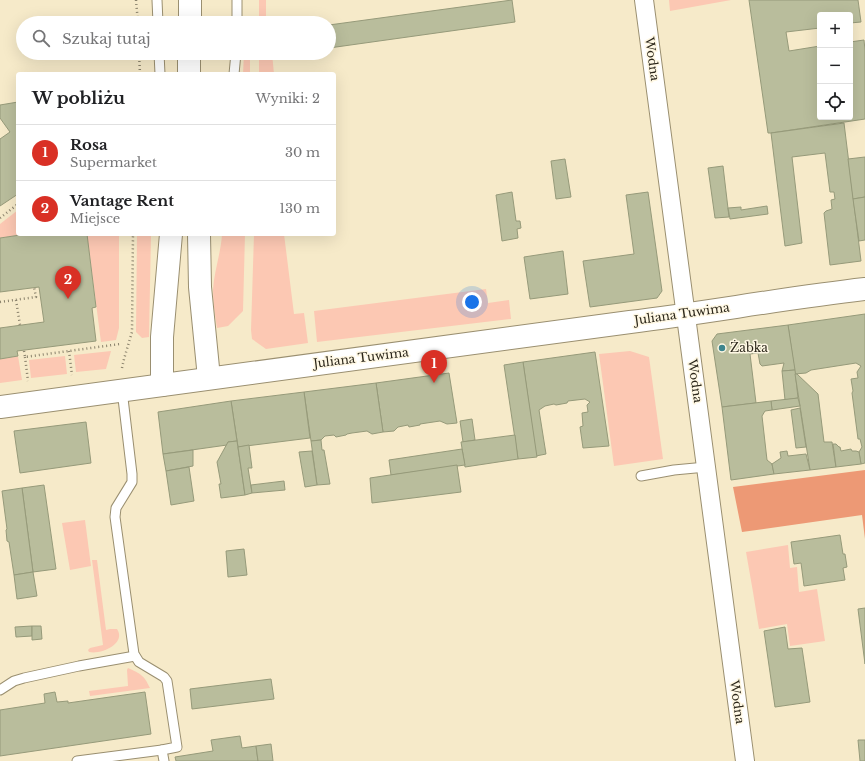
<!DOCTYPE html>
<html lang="pl">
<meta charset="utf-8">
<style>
:root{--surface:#fff;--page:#f2f2f2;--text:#202124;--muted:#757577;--line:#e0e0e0;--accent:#d93025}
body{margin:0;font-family:"Libre Baskerville",serif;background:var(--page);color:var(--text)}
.controls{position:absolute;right:12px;top:12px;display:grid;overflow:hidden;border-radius:4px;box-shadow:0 4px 16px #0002}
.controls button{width:36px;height:36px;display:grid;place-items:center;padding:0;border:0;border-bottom:1px solid var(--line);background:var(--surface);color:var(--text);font:20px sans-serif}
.you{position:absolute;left:472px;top:302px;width:14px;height:14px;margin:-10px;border:3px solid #fff;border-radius:50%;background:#1a73e8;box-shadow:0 0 0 6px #1a73e833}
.badge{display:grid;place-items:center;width:26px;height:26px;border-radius:50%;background:var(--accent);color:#fff;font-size:13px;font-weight:700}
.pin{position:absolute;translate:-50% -33px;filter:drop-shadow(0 1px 2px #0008)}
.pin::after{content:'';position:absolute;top:21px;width:14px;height:12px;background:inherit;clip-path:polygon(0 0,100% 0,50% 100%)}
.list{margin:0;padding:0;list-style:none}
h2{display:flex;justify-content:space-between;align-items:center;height:52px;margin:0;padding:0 16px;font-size:17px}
h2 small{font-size:13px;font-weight:400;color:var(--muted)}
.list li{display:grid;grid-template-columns:26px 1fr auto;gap:12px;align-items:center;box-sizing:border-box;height:56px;padding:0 16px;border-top:1px solid var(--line)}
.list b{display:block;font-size:15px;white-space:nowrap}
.list p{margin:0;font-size:13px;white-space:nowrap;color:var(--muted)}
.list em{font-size:13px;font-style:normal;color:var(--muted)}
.icon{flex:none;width:22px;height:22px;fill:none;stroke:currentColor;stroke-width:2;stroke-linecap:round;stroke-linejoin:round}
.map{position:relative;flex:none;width:865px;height:761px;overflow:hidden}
.search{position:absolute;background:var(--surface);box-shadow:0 4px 16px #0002;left:16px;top:16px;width:320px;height:44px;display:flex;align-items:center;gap:10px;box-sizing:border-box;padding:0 14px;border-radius:22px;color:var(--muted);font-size:15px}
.panel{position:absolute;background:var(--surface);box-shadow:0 4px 16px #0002;left:16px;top:72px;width:320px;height:164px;border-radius:4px}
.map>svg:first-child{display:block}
.green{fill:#fcc8b3}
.forest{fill:#ed9975}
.building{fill:#b9bd9c;stroke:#969a7a}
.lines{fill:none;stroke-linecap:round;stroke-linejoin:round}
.service-casing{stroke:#9a8f70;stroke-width:11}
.minor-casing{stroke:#9a8f70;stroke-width:20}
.tertiary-casing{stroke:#9a8f70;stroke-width:24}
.path{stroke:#8a826c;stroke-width:2.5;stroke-dasharray:1 3;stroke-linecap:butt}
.service{stroke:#fff;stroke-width:9}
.minor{stroke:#fff;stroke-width:18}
.tertiary{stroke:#fff;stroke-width:22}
.poi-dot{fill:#3e858d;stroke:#fff8e4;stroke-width:1.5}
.labels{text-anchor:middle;stroke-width:3;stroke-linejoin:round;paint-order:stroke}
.street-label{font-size:12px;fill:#2b261a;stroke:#fff8e4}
.poi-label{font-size:12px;fill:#2b261a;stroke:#fff8e4;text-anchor:start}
</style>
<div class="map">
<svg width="865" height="761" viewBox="0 0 865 761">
<rect width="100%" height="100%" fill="#f6eac9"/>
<g class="green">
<rect x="259" y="0" width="7" height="23"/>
<path d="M669,0H731L670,11Z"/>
<path d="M244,53H250V74H243Z"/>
<path d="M259,53H272L274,74H259Z"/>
<path d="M18,210V234H27L0,238V224Z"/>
<path d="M87,234H119V328L116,340L101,342Z"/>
<path d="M137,234H151L149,337L142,338L136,332Z"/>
<path d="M222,234H245L243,311L228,326L217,328C215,316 213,303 213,290C214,271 221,253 222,234Z"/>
<path d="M254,234H284L294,314L304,313L308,343L266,349L252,339L251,330Z"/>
<path d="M486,289L488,303L509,300L511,319L317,342L314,311Z"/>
<path d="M111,351L106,369L76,372L74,355Z"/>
<path d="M630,351L649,357L663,459L614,466L599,354Z"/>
<path d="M18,356L22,380L0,383V359Z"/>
<path d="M65,356L67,374L31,378L29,360Z"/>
<path d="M85,520L91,566L70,570L62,523Z"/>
<path d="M788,545L790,568L797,567L799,592L817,589L825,641L790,646L787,624L759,629L753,592L746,552Z"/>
<path d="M92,560H97L106,630L110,629H117C127,644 100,655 89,652L88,650L90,648L103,645Z"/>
<path d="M128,668C141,674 144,675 150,688L90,696L89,691L128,686L127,670Z"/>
</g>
<path class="forest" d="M865,470V539L862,515L742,532L733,487Z"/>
<g class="building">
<path d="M512,0L515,22L329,48V25Z"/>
<path d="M749,0H858L861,22L850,23V15H820V28L786,32L789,51L820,46V117H850V42L864,40L865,50V119L771,133H768Z"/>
<path d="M272,53H294L272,56Z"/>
<path d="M18,102V194L0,206V139L10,132L0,118V105Z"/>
<path d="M844,123L861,261L830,265L824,213L826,211L832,209L831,200L835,199L834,192H830L825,153L792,157L802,243L785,246L771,133Z"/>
<path d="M865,157V197L853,199L848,159Z"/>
<path d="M565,159L571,197L556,199L551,161Z"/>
<path d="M723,166L729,217L715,218L708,168Z"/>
<path d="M512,192L516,221H520L521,228L517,229L518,238L502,241L496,195Z"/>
<path d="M648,192L662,291L657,298L590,307L583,261L634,254L626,195Z"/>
<path d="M865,197V240L859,241L853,199Z"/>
<path d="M767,206L768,214L730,219L728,208L741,207V210Z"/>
<path d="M27,234H87L96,307L92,308L96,341L17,351L18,356L0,359V328L44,322L39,287L0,292V238Z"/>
<path d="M563,251L568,294L530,299L524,257Z"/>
<path d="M865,314V463L861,464L859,452L862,447L860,439H858L852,393L853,391L851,379L858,378L857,372L861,366L856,363L811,370L806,373L795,374L788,325Z"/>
<path d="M788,325L795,370L782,371L784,363L762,366L760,364L758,353L750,354L756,403L722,407L712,341L717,334Z"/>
<path d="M595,352L609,446L583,448L580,427L583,426L582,413L588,412L587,405L590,402L585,399L568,401L567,403L556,405L554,404L545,406L539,410L546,454L536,456L523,362Z"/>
<path d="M523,362L537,457L518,459L504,365Z"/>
<path d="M795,370L798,398L785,400L782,371Z"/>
<path d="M449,373L457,423L447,424L440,421L420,424V425L409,427L408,425L398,427L394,431L383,432L376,383Z"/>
<path d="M795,374H797L818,394L824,442H832L836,467L810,470Z"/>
<path d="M376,383L383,432L372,434L367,431L352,433L347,434L346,435L336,437L334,435L325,436L321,440L311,441L304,392Z"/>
<path d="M304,392L310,438L238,447L231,401Z"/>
<path d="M798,398L800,406L772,410L771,401Z"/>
<path d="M231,401L237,441L228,442L227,445L163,454L158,412Z"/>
<path d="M771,401L772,410L765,411L762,416L767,460L772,464L774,474L731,480L722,407Z"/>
<path d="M800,408L806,447L796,448L791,410Z"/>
<path d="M472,419L475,440L463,442L460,421Z"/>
<path d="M86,422L91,463L20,473L14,431Z"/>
<path d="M515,435L518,459L465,467L461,442Z"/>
<path d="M321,440L322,450H324L330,484L317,485L311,441Z"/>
<path d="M237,441L245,495L221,498L219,484H221L217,462L228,442Z"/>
<path d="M833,444H836L839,447H840L841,451L851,449L852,451H856L859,452L861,464L836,467Z"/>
<path d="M249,445L252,468H248L252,493L245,495L238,447Z"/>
<path d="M462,449L465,465L391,475L389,460Z"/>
<path d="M193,450V466L166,471L163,454Z"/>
<path d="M312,451L317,485L305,487L299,452Z"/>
<path d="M787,451L788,456L806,454L810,470L774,474L772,464L781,458L780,452Z"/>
<path d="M457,465L461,492L372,503L370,478Z"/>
<path d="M189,467L194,501L171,505L166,471Z"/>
<path d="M284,481L285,490L252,493L251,485Z"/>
<path d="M44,485L56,569L33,572L22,488Z"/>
<path d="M22,488L33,572L14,575L9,542L7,541L6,530L7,529L2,491Z"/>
<path d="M840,535L843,554H845L847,567L843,568L845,580L804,586L801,563L794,564L791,542Z"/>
<path d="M244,549L247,575L228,577L226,551Z"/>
<path d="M33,572L37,596L17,599L14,575Z"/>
<path d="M865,608V664L858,609Z"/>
<path d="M32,626V636L16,637L15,627Z"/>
<path d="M32,626H41L42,639L32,640Z"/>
<path d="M785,627L788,649L802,648L810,702L775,707L764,631Z"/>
<path d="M271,679L274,699L192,709L190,689Z"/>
<path d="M55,692L57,702L68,701V703L145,692L151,734L0,756V710L45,703L44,694Z"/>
<path d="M240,736L242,748L256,746L258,761H176L175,757L213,751L211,740Z"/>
<path d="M858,740H865V761H860Z"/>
<path d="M271,744L273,761H258L256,746Z"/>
</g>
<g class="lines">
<g class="service-casing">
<g id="service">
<path d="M157,0L158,23"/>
<path d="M237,23V0"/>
<path d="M159,53L160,74"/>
<path d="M234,74L236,53"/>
<path d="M122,390L132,474V482L116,508L115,517L134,654L139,662L164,677L167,681L177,747L162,750L164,761"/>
<path d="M641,476L674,470L706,467"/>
<path d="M0,690L14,681L24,678L79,666L135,656"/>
<path d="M77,761L162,750"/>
</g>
</g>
<g class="minor-casing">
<path id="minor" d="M644,0L745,761"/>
</g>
<g class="tertiary-casing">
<g id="tertiary">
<path d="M190,23V0"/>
<path d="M189,74V53"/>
<path d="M199,234L200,287L209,378"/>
<path d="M162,385V337L171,234"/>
<path d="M0,407C210,378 420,350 630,322C709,312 787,298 865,289"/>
</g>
</g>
<g class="path">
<path d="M136,0L138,23"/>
<path d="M139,53L140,74"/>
<path d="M0,218L18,204"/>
<path d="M16,300L20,325"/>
<path d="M0,302L36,297L34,287"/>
<path d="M24,351L25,357L120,344"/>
<path d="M69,351L72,375"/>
<path d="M25,357L28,381"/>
<path d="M122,368L124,359L132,332L133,234"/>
</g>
<use href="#service" class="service"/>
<use href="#minor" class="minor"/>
<use href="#tertiary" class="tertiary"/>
</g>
<circle class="poi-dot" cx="722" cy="348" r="4"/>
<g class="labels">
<g class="street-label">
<text transform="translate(652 59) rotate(82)" y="4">Wodna</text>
<text transform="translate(682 314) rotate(-8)" y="4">Juliana Tuwima</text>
<text transform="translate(361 358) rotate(-7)" y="4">Juliana Tuwima</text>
<text transform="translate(695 381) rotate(82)" y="4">Wodna</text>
<text transform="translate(737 702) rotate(82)" y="4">Wodna</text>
</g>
<g class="poi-label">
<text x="730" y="352">Żabka</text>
</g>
</g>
</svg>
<div class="controls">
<button>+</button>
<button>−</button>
<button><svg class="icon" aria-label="locate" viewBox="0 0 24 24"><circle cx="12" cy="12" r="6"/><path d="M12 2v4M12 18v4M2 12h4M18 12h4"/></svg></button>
</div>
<div class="you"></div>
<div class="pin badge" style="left:434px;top:383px">1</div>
<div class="pin badge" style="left:68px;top:299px">2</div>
<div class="search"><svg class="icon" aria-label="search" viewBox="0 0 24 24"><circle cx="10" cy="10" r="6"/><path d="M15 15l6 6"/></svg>Szukaj tutaj</div>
<section class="panel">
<h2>W pobliżu<small>Wyniki: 2</small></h2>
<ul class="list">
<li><span class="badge">1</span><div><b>Rosa</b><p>Supermarket</p></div><em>30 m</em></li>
<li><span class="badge">2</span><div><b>Vantage Rent</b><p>Miejsce</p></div><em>130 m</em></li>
</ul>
</section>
</div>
